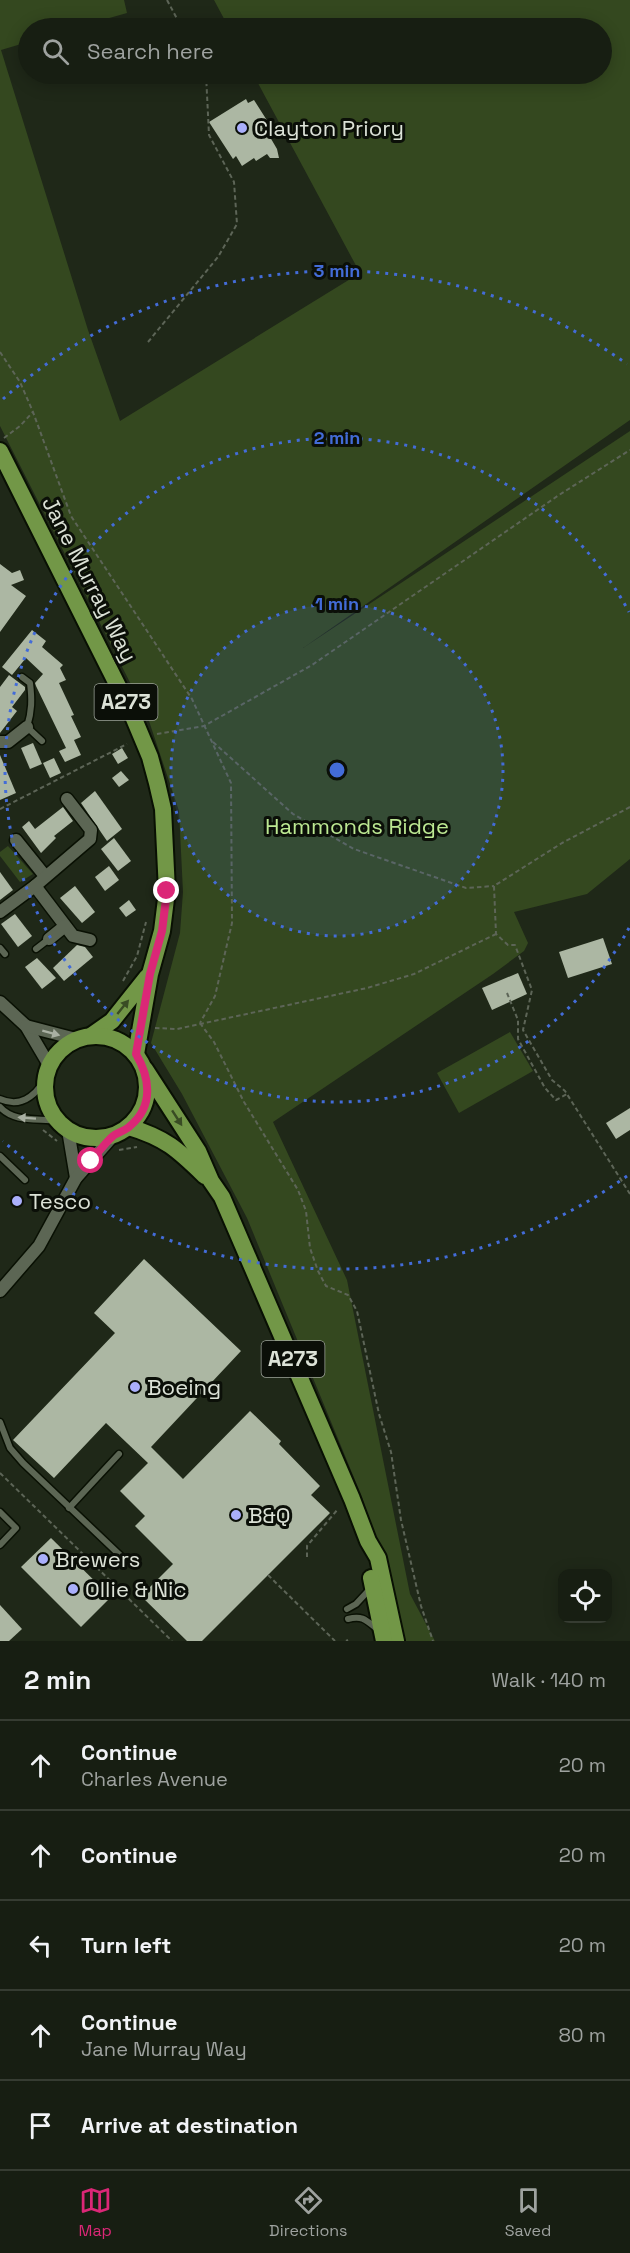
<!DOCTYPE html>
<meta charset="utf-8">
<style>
:root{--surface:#171e12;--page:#242b20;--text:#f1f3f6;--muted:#9ea29f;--line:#363c32;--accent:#db2777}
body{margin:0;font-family:"Space Grotesk",sans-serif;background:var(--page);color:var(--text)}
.controls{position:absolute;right:18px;bottom:18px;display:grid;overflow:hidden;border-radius:12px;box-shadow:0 3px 15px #0003}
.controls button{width:54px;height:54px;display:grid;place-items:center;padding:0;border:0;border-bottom:2px solid var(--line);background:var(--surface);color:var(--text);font:30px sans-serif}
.stop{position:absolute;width:18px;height:18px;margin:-14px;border:4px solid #db2777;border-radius:50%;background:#fff}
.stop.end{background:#db2777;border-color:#fff;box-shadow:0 2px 6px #0008}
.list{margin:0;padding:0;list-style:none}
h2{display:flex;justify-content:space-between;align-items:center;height:78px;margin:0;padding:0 24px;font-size:26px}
h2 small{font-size:20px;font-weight:400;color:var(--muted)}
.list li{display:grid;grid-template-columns:39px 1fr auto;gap:18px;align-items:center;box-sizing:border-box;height:90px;padding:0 24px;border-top:2px solid var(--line)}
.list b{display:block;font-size:22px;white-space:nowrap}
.list p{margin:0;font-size:20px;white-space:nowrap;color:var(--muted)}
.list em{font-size:20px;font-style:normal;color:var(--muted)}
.icon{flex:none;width:33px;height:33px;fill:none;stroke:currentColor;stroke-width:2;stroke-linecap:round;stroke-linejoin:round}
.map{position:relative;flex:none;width:630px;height:1641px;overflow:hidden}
.search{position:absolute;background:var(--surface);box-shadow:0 3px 15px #0003;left:18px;right:18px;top:18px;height:66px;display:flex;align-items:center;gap:15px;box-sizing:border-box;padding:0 21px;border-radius:33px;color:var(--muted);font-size:22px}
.sheet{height:528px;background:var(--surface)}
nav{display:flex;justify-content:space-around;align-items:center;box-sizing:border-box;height:84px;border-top:2px solid var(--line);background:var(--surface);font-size:16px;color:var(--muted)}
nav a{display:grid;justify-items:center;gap:3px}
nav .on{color:var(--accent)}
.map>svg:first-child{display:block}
.green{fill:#34481f}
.building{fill:#acb7a3}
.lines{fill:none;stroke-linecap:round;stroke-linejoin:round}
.service-casing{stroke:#091003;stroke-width:9}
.minor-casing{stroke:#091003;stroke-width:15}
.primary-casing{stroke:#091003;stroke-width:20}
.path{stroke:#5d6557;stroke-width:2;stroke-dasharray:4.5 3;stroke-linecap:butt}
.service{stroke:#5c6654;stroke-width:6}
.minor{stroke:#5c6654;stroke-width:12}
.primary{stroke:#729747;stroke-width:16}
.oneway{fill:#394c24}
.oneway2{fill:#a9b0a3}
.route{stroke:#db2777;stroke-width:8}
.ring{fill:none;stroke:#436cd8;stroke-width:3;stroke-dasharray:3 6}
.poi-dot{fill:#aaaffb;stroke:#0b0f08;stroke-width:2}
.labels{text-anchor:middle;stroke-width:6;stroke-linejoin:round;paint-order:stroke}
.shield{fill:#0b0f08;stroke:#9da399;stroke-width:1.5}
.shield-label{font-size:21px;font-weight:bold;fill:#dce2d7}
.poi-label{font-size:22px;fill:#dce2d7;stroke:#0b0f08;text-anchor:start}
.street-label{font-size:22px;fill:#dce2d7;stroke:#0b0f08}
.park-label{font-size:22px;fill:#bce892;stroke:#0b0f08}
.centre{fill:#436cd8;stroke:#0b0f08;stroke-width:3}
.ring-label{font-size:18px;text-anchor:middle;font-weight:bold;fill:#436cd8;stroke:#0b0f08;stroke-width:6;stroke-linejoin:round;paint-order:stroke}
</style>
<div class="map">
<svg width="630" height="1641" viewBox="0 0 630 1641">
<rect width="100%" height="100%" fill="#1f2818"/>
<g class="green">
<path d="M0,0H124L127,13L74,28H28V42L1,50L88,330L120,421L360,273L253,74H602V28H229L214,0H630V420L303,648L630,431V859L587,894L514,912L528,943L524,951L493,974L273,1122L347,1280L410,1594L435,1641H403L399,1610L362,1497L247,1218L182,1094L151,1043L180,933L183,892L179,811L148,718L0,426Z"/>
<path d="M8,846L33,874L20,882L0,856V852Z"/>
<path d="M510,1032L533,1071L459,1113L437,1073Z"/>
</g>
<g class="building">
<path d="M246,99L248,103L254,100L275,133L270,137L277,149L279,158H270L267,154L256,161L254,158L242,166L236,156L233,159L209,122Z"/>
<path d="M0,564L12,573L20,570L24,580L11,585L26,596L0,632Z"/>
<path d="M32,630L46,641L42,647L63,665L60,668L66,680L59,683L74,715L71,716L81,737L74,740L81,755L65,762L59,751L66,748L36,686L35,683L43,674L26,658L12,675L2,667Z"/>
<path d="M9,675L25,687V690L12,707L17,711L0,733V687Z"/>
<path d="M33,743L42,764L30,769L21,748Z"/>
<path d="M122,748L128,758L118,764L112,754Z"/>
<path d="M0,755L16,793L0,800Z"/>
<path d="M54,758L61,773L50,778L43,763Z"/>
<path d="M121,771L129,780L119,787L112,778Z"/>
<path d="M95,791L122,829L107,841L81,803Z"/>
<path d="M63,807L73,821L54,836L56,838L41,853L22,827L29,821L35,829Z"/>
<path d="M114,838L131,861L118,871L101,849Z"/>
<path d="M109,866L119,880L105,891L95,877Z"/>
<path d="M0,872L13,890L0,900Z"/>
<path d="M75,886L95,912L82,923L60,898Z"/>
<path d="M129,900L136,910L126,917L119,908Z"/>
<path d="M15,914L32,936L18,947L1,924Z"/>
<path d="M603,938L612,964L568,978L559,952Z"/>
<path d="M77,945L85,947L93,957L64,981L53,968Z"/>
<path d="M37,958L56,978L42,989L25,967Z"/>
<path d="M518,973L527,994L492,1010L482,988Z"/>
<path d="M630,1108V1130L616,1139L606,1123Z"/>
<path d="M144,1259L241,1351L151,1447L183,1479L250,1411L281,1441L279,1444L320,1486L311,1495L330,1513L202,1641H187L141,1596L173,1564L135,1526L145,1516L120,1491L148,1463L106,1423L54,1478L13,1440L115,1333L94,1313Z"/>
<path d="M51,1538L111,1597L81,1627L21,1567Z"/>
<path d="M0,1605L22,1629L9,1641H0Z"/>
</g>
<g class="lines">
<g class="service-casing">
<g id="service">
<path d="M22,677L30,683C32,699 32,711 27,727L42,741"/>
<path d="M0,948L5,954"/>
<path d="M36,949L49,939"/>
<path d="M0,1099C20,1108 34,1097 45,1080"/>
<path d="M0,1107C14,1123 38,1118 58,1121"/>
<path d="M0,1156L25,1180"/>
<path d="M0,1422L10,1448L23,1463L124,1559"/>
<path d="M69,1508L119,1454"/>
<path d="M0,1512L16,1528L0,1545"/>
<path d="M347,1609L356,1604L369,1590"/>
<path d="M348,1619C362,1615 366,1620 377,1629"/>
</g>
</g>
<g class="minor-casing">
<g id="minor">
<path d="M0,742H8L27,727"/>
<path d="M16,840L45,876"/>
<path d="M35,886L73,936L90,940"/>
<path d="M0,912L35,886L90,839L91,830L67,799"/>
<path d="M49,939L65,926"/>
<path d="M0,1002L26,1026L49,1065"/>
<path d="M26,1026L76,1039"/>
<path d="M68,1130L76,1178"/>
<path d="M0,1291L39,1246L76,1178L113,1136"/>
</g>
</g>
<g class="primary-casing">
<g id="primary">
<path d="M0,451L132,714L150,757L157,783L163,809L167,891L162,931L150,974L136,1054"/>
<path d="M92,1035L112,1021L147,977"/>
<circle cx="96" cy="1087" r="51"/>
<path d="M145,1069L198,1151L211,1181L222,1197L352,1499L368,1541L378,1558L396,1641"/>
<path d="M129,1127C166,1138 178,1150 205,1176"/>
<path d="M371,1578L384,1641"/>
</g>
</g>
<g class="path">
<path d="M167,0L182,28"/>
<path d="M148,342L218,257L237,224L234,182L209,135L206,74"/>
<path d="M0,352L20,382L33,412L71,516L192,699L231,783L232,923L215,996L200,1023"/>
<path d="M4,438L20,426L33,412"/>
<path d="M157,734L204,726L312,665L559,495L630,450"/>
<path d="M213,742L293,814L354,849L466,888L494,886"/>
<path d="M630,807L562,843L494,886L496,934L508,945H515L532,990L523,1030L552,1080L565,1091L630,1194"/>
<path d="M0,809L127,744"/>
<path d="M123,981L137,956L146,922"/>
<path d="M507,993L518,1020V1039L545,1088L556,1100L567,1094"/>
<path d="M200,1023L214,1042L244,1102L298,1190L306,1211L310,1248L318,1271L326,1286L348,1295L357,1311L379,1414L391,1452L401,1520L421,1606L433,1641"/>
<path d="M155,1028L177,1029L367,988L414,974L496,934"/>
<path d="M43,1130L57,1141"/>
<path d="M119,1150L137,1147"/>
<path d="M0,1473L172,1641"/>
<path d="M307,1557V1546L338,1509"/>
<path d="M268,1575L335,1641"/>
<path d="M346,1641L348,1640"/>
</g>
<use href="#service" class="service"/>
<use href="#minor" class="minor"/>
<use href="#primary" class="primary"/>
</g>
<defs><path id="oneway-solid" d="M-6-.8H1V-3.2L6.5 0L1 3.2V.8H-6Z" transform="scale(1.5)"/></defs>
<g class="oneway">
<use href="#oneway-solid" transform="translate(123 1007) rotate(-51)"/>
<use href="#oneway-solid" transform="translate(177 1118) rotate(57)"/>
</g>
<g class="oneway2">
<use href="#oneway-solid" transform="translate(51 1033) rotate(15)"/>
<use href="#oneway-solid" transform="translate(27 1118) rotate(-176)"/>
</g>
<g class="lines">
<path class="route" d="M91,1161C98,1153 105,1143 113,1136C118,1132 125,1131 130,1126C154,1106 150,1078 136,1054L150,974L162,931L167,891"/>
</g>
<circle cx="337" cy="770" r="166" fill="#436cd8" fill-opacity=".12"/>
<g class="ring">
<circle cx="337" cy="770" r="166"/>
<path d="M629 928A332 332 0 1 1 629 612"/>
<path d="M627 1176A499 499 0 0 1 3 1141M3 399A499 499 0 0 1 627 364"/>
</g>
<g class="poi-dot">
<circle cx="242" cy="128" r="6"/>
<circle cx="17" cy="1201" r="6"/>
<circle cx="135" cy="1387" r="6"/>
<circle cx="236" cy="1515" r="6"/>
<circle cx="43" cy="1559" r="6"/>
<circle cx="73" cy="1589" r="6"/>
</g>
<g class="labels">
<g class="shield">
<rect x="94.5" y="684" width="63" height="36" rx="4.5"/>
<rect x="261.5" y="1341" width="63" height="36" rx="4.5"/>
</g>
<g class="shield-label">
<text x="126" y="709">A273</text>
<text x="293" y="1366">A273</text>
</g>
<g class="poi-label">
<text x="254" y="136">Clayton Priory</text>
<text x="29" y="1209">Tesco</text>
<text x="147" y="1395">Boeing</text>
<text x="248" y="1523">B&amp;Q</text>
<text x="55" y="1567">Brewers</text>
<text x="85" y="1597">Ollie &amp; Nic</text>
</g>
<g class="street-label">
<text transform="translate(90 579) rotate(63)" y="8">Jane Murray Way</text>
</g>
<g class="park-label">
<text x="357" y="834">Hammonds Ridge</text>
</g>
</g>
<circle cx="337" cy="770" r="9" class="centre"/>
<g class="ring-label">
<text x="337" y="277">3 min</text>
<text x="337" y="444">2 min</text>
<text x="337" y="610">1 min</text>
</g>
</svg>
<div class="controls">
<button><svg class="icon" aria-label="locate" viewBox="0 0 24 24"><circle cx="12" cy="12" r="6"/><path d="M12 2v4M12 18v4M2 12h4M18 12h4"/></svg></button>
</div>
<div class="stop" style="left:91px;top:1161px"></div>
<div class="stop end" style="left:167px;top:891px"></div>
<div class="search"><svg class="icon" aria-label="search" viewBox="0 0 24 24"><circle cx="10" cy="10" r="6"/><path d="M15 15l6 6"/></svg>Search here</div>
</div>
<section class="sheet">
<h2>2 min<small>Walk · 140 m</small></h2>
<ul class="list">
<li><svg class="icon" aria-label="ahead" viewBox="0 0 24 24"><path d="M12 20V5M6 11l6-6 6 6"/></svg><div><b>Continue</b><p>Charles Avenue</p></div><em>20 m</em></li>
<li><svg class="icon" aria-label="ahead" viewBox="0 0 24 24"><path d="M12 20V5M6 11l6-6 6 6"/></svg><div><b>Continue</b></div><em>20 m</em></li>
<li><svg class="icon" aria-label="left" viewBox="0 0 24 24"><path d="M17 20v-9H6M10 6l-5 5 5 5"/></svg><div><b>Turn left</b></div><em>20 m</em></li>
<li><svg class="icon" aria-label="ahead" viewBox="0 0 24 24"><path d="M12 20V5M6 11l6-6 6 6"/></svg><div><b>Continue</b><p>Jane Murray Way</p></div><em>80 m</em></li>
<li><svg class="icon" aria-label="arrive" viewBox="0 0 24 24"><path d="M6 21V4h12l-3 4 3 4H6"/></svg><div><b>Arrive at destination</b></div></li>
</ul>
</section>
<nav>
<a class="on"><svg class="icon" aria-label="map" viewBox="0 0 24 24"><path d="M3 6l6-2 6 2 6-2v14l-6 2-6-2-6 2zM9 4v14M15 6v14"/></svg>Map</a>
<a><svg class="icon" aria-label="directions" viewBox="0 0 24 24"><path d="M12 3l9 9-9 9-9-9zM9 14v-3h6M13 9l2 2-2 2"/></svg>Directions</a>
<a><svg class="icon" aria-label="saved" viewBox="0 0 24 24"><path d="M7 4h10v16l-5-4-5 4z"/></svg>Saved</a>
</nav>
